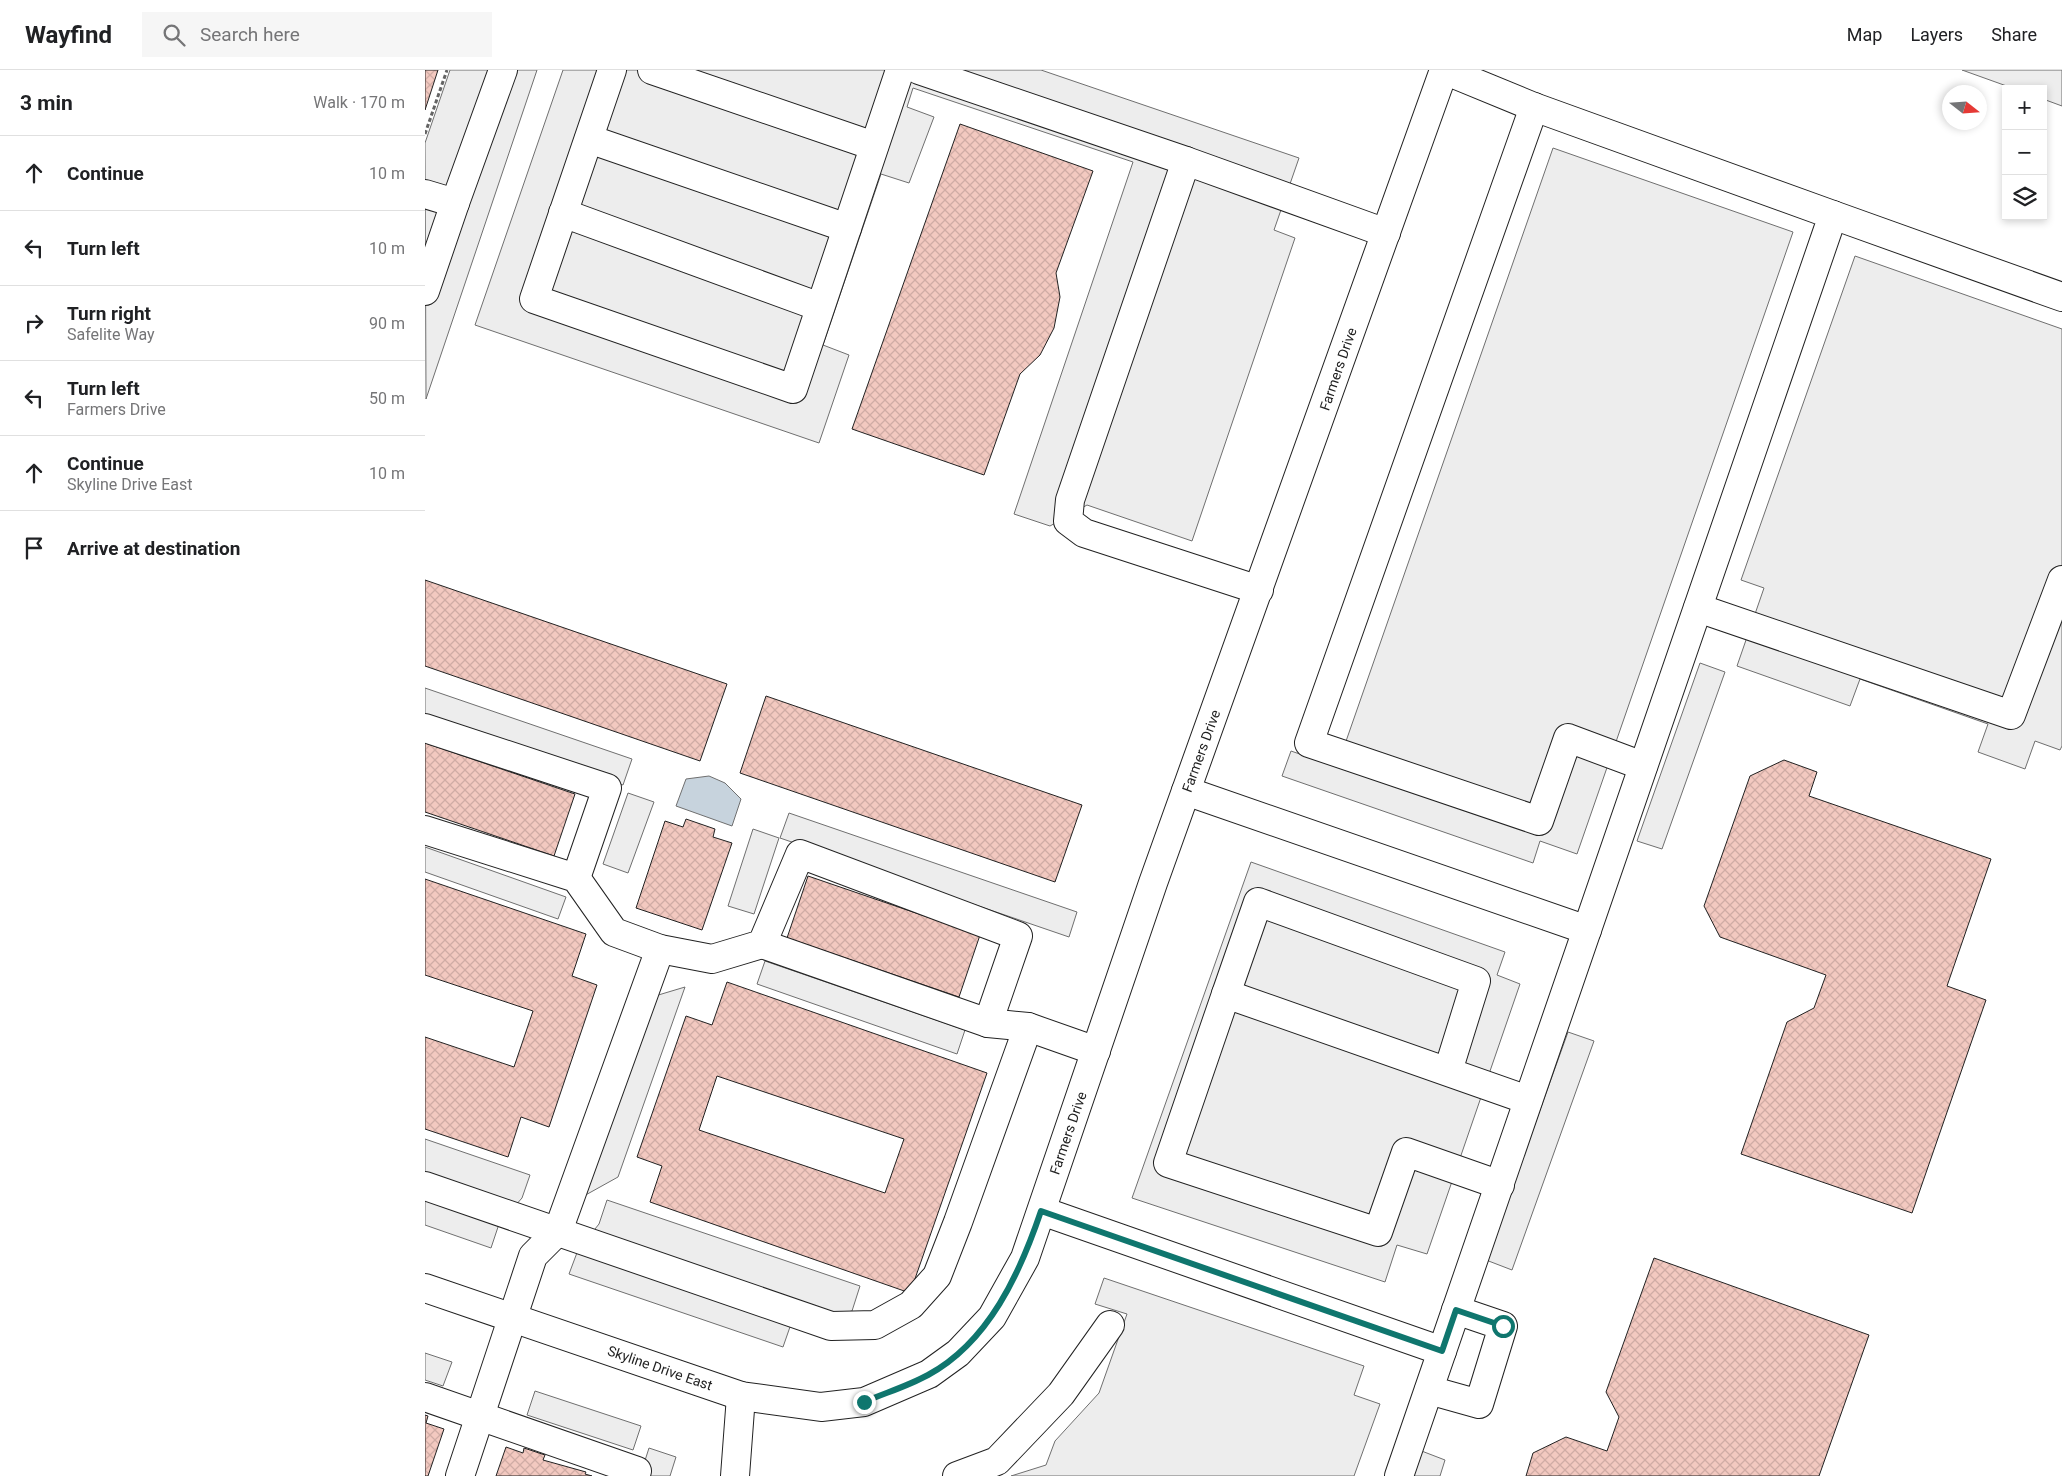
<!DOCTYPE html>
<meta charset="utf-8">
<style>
:root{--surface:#fff;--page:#f6f6f6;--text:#202124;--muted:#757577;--line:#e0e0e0}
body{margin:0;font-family:Roboto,sans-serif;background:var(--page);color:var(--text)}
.controls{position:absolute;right:15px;top:15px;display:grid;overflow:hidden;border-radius:0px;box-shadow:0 2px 8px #0003}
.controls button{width:45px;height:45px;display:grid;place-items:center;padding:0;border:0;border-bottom:1px solid var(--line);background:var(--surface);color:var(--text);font:25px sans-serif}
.compass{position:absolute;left:1517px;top:15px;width:45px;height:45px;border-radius:50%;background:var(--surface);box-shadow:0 2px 8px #0003;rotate:107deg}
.stop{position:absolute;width:15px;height:15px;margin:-11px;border:4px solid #0f766e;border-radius:50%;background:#fff}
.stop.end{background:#0f766e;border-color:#fff;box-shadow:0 1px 5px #0008}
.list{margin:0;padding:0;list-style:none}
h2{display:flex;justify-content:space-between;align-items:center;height:65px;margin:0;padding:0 20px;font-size:21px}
h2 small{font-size:16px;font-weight:400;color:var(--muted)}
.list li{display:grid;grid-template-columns:32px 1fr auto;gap:15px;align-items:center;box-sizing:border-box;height:75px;padding:0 20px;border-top:1px solid var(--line)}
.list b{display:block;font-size:19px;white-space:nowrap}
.list p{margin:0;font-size:16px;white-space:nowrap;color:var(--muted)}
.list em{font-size:16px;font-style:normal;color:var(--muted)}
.icon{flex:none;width:28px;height:28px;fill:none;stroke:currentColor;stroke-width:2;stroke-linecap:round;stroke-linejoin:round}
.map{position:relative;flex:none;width:1637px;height:1406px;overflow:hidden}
header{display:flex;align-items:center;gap:30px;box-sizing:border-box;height:70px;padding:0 25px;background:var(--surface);border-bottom:1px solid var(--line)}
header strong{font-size:24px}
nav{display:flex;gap:28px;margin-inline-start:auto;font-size:18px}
.search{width:350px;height:45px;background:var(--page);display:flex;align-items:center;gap:12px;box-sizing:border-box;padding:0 18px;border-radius:0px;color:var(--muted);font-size:19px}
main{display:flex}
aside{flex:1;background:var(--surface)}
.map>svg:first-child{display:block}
.parking{fill:#ededed;stroke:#6f6f6f}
.water{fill:#c7d3dd;stroke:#6f6f6f}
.building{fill:url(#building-cross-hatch);stroke:#222;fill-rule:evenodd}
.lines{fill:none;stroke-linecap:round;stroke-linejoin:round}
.minor-casing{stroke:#222;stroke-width:30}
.path{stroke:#646464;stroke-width:3;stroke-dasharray:4 2.5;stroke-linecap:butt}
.minor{stroke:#fff;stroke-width:28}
.route{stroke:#0f766e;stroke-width:6}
.labels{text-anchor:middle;stroke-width:4;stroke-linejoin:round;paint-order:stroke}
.street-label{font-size:14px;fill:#222;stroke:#fff}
</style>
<header>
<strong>Wayfind</strong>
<div class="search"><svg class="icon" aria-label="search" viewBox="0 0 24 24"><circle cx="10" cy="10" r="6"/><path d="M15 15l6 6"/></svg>Search here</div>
<nav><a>Map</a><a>Layers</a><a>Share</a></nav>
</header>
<main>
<aside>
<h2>3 min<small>Walk · 170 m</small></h2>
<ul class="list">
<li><svg class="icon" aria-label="ahead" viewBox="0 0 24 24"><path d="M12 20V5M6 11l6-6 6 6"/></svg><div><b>Continue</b></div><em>10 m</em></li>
<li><svg class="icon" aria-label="left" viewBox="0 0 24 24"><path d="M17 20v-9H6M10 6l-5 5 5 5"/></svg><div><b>Turn left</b></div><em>10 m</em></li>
<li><svg class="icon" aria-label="right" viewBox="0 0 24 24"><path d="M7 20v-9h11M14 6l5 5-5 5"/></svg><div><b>Turn right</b><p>Safelite Way</p></div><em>90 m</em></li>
<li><svg class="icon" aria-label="left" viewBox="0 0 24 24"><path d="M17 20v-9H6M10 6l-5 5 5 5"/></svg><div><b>Turn left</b><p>Farmers Drive</p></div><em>50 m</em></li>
<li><svg class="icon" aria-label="ahead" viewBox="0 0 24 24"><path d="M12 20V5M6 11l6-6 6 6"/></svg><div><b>Continue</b><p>Skyline Drive East</p></div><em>10 m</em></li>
<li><svg class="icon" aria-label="arrive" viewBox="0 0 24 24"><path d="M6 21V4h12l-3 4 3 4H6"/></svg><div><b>Arrive at destination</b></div></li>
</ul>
</aside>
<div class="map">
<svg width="1637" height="1406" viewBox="0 0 1637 1406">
<defs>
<pattern id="building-cross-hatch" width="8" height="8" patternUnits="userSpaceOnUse" patternTransform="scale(1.25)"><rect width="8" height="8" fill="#f3c9c0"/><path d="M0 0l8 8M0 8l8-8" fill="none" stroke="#d0aca5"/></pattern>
</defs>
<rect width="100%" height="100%" fill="#fff"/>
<g class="parking">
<path d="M25,0H112L1,329L0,73Z"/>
<path d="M138,0H616L874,88L849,160L870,168L767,471L662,435L625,456L589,444L708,92L488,18L482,37L509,47L484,113L456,104L398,275L424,285L394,373L50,255Z"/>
<path d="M1537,0H1637V36L1618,29V19H1590Z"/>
<path d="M1128,78L1368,162L1152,784L1115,771L1108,793L857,706L866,681L912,697Z"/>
<path d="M1430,186L1637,259V676L1635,680L1610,671L1600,699L1553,682L1563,654L1435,609L1425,636L1312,596L1339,518L1316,510Z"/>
<path d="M1275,593L1300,602L1237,779L1212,771Z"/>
<path d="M0,618L207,689L198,715L0,647Z"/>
<path d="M203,723L229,732L203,803L178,794Z"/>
<path d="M364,743L652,842L644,867L355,768Z"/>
<path d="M328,759L354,768L329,844L303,836Z"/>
<path d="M0,777L141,827L133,849L0,802Z"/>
<path d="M826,792L1080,882L1072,905L1095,914L1002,1184L972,1175L960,1212L707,1128Z"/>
<path d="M340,891L540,960L532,984L332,914Z"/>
<path d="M260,917L193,1107L157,1127L230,926Z"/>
<path d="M1143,962L1169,971L1087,1200L1061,1190Z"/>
<path d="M0,1069L105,1105L97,1128L74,1154L66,1178L0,1155Z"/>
<path d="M182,1130L435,1216L427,1241L366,1254L358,1277L144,1204L153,1180L174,1154Z"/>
<path d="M679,1208L939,1296L929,1325L955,1334L929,1406H586L621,1395L630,1371L674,1323L702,1244L670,1234Z"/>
<path d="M0,1283L27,1292L18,1316L0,1310Z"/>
<path d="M110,1321L216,1356L208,1380L102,1345Z"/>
<path d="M224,1378L251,1387L245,1406H215Z"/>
<path d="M994,1380L1020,1390L1015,1406H985Z"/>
</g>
<path class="water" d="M284,706L300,713L316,729L307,756L251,736L261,709Z"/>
<g class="building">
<path d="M0,0H13L0,40Z"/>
<path d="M535,54L668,101L631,203L635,227L629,258L615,285L595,304L559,405L427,359Z"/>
<path d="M0,510L302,614L275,691L0,596Z"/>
<path d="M341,626L657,735L630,812L315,703Z"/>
<path d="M0,673L150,724L129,786L0,742Z"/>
<path d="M1359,690L1392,702L1384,726L1566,789L1522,916L1561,930L1487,1143L1316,1084L1362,952L1389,938L1401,905L1295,867L1279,836L1325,706Z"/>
<path d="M261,749L290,759L288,767L307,773L277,860L211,838L240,751L258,757Z"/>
<path d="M383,806L555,865L534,927L362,868Z"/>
<path d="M0,809L161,864L147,906L172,915L124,1057L96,1047L83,1087L0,1059V967L89,997L108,941L0,905Z"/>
<path d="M302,912L562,1003L485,1223L225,1132L237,1096L212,1087L261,946L287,955ZM292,1006L479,1069L460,1123L274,1060Z"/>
<path d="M1229,1188L1444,1265L1394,1406H1101L1108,1383L1141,1367L1182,1381L1194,1347L1181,1322Z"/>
<path d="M0,1345L3,1346L1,1353L19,1359L3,1406H0Z"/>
<path d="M81,1377L98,1383L99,1378L120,1385L118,1390L161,1402L160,1404L167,1406H71Z"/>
</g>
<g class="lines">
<g class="minor-casing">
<g id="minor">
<path d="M187,0L109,229L368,319L475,0"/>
<path d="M227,0L449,76"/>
<path d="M494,0L761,91"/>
<path d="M1109,37L884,673L1114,751L1143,668L1218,696"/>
<path d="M164,69L422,158"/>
<path d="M0,124L30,133L78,0"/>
<path d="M138,143L395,237"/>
<path d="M1408,145L1637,227"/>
<path d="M0,221L30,133"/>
<path d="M834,520L659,463L643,451L645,430L761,91L961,163"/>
<path d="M1273,538L1586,645L1637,510"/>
<path d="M0,658L182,718L151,808"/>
<path d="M761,721L1162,860"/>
<path d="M0,760L151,808L189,862L235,879L287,889L337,874L375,784L593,866L563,953L603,957L671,981"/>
<path d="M337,874L563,953"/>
<path d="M801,924L833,832L1051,911L1023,1001"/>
<path d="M1075,1115L981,1082L953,1162L743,1093L801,924L1103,1030"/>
<path d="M0,1116L406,1256L450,1255L486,1235L512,1206L533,1152L603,957"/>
<path d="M617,1141L1017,1281"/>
<path d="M0,1218L316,1326L396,1337L439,1332L504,1304L533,1283L567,1247L600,1188L728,813L1019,0"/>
<path d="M1004,1320L1054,1334L1078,1256L1031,1240"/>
<path d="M0,1327L212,1401"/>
<path d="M35,1406L108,1186L133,1161L235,879"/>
<path d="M310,1406L316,1326"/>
<path d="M532,1406L572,1391L636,1324L685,1255"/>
<path d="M974,1406L1408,145L1109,37L1019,0"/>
</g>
</g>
<path class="path" d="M0,64L22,0"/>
<use href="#minor" class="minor"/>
</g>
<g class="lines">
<path class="route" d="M439,1332C460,1323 483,1316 503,1305C564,1272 595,1203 616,1141L1017,1281L1031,1240L1078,1256"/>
</g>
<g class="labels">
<g class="street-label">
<text transform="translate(913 299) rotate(-71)" y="5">Farmers Drive</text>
<text transform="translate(776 681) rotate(-70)" y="5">Farmers Drive</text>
<text transform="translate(643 1063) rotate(-71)" y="5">Farmers Drive</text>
<text transform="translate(235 1298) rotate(19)" y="5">Skyline Drive East</text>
</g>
</g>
</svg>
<div class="controls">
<button>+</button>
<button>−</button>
<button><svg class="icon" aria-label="layers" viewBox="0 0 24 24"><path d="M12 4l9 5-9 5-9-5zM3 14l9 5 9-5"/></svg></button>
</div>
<svg class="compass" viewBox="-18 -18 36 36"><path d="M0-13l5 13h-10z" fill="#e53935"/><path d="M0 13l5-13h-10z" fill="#757577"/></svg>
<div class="stop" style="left:1078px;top:1256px"></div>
<div class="stop end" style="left:439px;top:1332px"></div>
</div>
</main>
